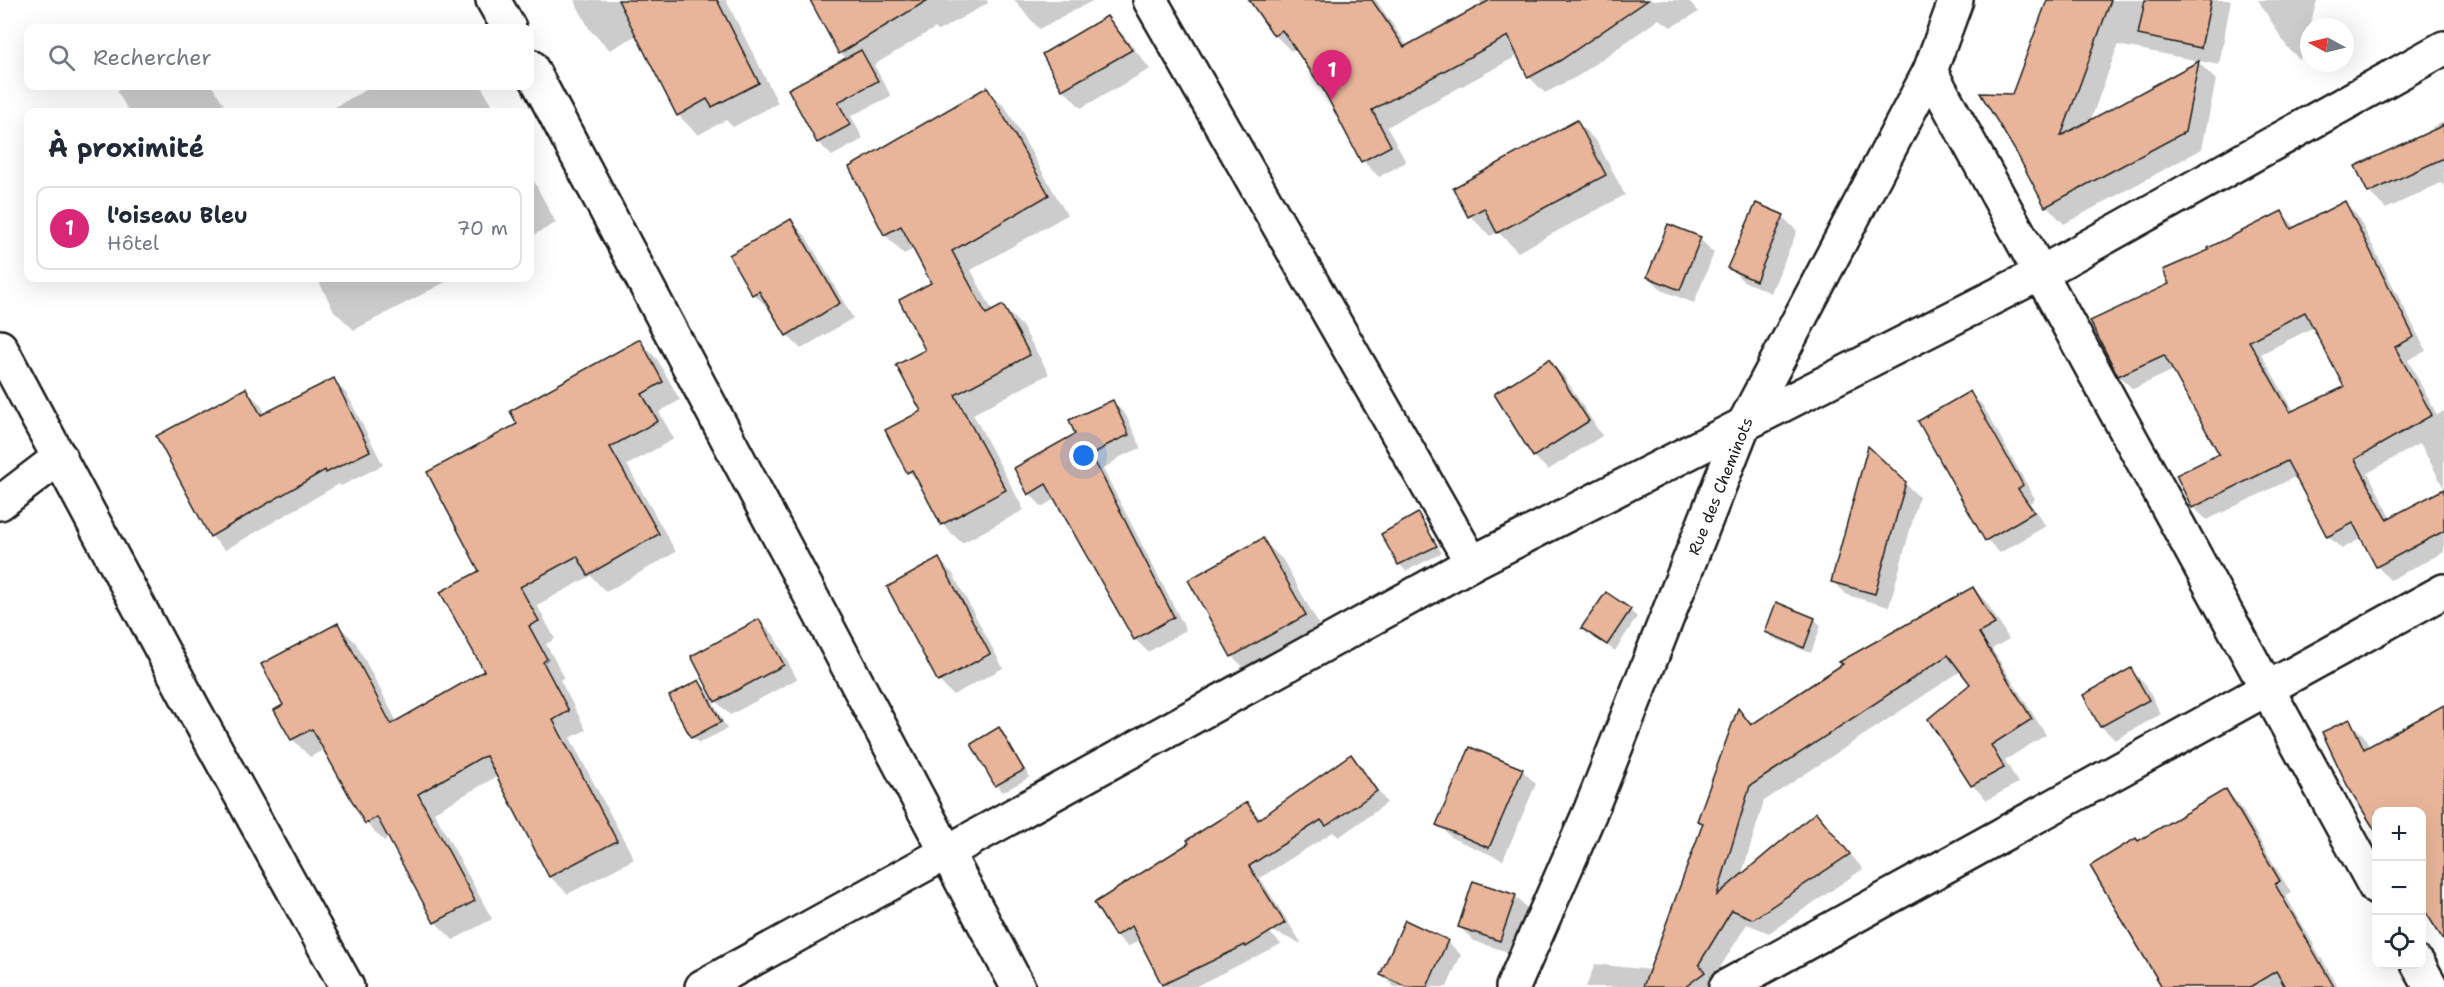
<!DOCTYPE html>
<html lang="fr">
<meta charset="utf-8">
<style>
:root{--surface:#fff;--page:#f6f6f7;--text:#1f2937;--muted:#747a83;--line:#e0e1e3;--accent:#db2777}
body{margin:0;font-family:"Shantell Sans",sans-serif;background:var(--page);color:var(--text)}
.controls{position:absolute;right:18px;bottom:18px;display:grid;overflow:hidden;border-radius:12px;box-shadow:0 6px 24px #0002}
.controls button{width:54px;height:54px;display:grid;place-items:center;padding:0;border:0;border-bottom:2px solid var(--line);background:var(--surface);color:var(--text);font:30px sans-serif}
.compass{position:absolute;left:2300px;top:18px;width:54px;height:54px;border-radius:50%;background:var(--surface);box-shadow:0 6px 24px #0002;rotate:277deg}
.you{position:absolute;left:1084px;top:456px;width:21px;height:21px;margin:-15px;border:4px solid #fff;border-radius:50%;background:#1a73e8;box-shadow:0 0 0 9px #1a73e833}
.badge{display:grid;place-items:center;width:39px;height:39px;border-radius:50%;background:var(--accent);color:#fff;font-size:20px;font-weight:700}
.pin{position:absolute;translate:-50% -50px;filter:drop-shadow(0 2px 3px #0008)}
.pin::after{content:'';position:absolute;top:32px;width:21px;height:18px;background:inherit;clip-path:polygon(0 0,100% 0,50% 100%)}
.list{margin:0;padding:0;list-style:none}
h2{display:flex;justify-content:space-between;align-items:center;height:78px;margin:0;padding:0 24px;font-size:26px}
h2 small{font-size:20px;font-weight:400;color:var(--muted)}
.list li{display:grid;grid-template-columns:39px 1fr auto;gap:18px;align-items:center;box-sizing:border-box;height:84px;margin:0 12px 12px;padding:0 12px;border:2px solid var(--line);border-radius:12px}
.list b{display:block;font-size:22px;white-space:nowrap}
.list p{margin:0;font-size:20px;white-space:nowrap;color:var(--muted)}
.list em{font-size:20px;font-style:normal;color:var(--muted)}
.icon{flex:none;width:33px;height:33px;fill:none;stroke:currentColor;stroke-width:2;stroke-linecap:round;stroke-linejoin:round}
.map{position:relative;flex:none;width:2444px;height:987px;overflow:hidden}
.search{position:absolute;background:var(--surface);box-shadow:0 6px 24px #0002;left:24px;top:24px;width:510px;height:66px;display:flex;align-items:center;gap:15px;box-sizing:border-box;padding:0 21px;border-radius:12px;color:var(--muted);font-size:22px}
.panel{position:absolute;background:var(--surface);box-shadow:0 6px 24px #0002;left:24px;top:108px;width:510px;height:174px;border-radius:12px}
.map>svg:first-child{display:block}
.shadow{fill:#0003;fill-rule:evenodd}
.building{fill:#e8b59a;stroke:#1c1c1c;stroke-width:1.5;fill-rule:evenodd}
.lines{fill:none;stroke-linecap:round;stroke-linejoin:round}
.minor-casing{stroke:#1c1c1c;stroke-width:38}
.minor{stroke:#fff;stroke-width:33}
.labels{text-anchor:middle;stroke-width:5;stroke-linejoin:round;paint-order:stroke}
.street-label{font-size:16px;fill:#1c1c1c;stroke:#fff}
</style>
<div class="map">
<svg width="2444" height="987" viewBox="0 0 2444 987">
<rect width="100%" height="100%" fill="#fff"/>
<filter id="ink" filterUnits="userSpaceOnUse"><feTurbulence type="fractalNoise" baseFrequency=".0167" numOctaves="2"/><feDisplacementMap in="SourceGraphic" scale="12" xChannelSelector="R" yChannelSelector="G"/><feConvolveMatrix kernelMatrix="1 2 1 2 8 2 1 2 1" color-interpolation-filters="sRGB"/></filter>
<g filter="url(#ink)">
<g class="shadow">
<path d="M574,0H726L778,103L733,127L726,120L698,135L678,115L637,35L610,50L590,30Z"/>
<path d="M811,0H987L988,3L938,31L935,28L874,65L891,96L851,116L863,139L832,156L818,142L790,90L847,59L841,53Z"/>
<path d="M1014,0H1094L1039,29Z"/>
<path d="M1250,0H1376L1408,47L1483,6L1479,0H1688L1699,12L1671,27L1659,19L1578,76L1545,93L1529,77L1519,55L1387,127L1406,162L1379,177L1363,161L1324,89L1296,48L1291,51L1275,35Z"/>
<path d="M2048,0H2231L2219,65L2118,45L2090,122L2199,63L2216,80L2202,149L2064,224L2047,206L2018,152L2013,96Z"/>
<path d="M2258,0H2317L2300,60L2287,47Z"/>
<path d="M1107,18L1125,37L1150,69L1081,108L1063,89Z"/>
<path d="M126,86H212L224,104L210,112H129L117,91Z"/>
<path d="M373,86H481L496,112H326Z"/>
<path d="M986,89L1006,108L1067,215L971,270L993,312L1003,307L1022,326L1049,374L973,414L1024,510L962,543L942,524L921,484L909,472L923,412L933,284L914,249L904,254L885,235L851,168Z"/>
<path d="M1577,122L1597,142L1625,195L1518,252L1498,232L1490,236L1470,216Z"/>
<path d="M2444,122V187L2441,183L2386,209L2369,192L2434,132L2432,127Z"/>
<path d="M530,174L556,223L530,237Z"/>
<path d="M2345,203L2358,217L2426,351L2408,360L2437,415L2444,411V488L2420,443L2368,473L2392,519L2444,491V552L2390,580L2377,566L2362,538L2342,549L2328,536L2297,476L2207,520L2193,507L2222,455L2174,370L2133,389L2119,376L2092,322L2170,285L2211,251L2282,213L2296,228ZM2314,327L2346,388L2294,411L2261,354Z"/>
<path d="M1783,217L1797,231L1771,293L1743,281L1729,267Z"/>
<path d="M791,221L805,235L853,318L801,349L787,335L770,306L768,308L754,294Z"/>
<path d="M1669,226L1700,239L1714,253L1694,303L1663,291L1649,277Z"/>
<path d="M317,278H453L354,330L334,311Z"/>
<path d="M640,341L657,359L680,400L659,412L674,439L627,465L676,552L606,592L591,576L537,605L555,639L546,644L564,677L560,680L586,730L570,738L634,859L568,894L550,877L498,776L434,812L492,919L453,940L435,922L389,837L384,841L366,823L325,749L310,757L292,739L285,706L338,625L356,643L397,722L486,671L481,571L519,424Z"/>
<path d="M1549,361L1563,375L1602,436L1548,470L1534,456Z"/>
<path d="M333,380L347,394L383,465L341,486L339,484L225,550L211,536L246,390L260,404L266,415Z"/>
<path d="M1969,392L1983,406L2035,499L2030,503L2046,526L2000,553L1987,540Z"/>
<path d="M1113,402L1126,415L1141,448L1120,457L1103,469L1186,630L1148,652L1135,639L1056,498L1042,507L1030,494L1016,469L1077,434Z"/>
<path d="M1869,449L1919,497L1889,607L1847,595L1833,581Z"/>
<path d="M1418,515L1442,553L1406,571L1399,564Z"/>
<path d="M1263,540L1283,560L1325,636L1252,676L1232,656Z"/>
<path d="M939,560L953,574L1003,668L953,695L939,681Z"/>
<path d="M1973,588L1987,603L2009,639L1992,649L2046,735L2005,760L2018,783L1987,800L1972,785L1930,719L1972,685L1961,671L1764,801L1741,877L1816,814L1863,869L1769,933L1747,924L1713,979L1718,987H1586L1595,964L1651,970L1704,825L1699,821L1739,711L1753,725Z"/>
<path d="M1777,604L1815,619L1821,626L1811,653L1773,638L1766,631Z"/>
<path d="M1630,610L1637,617L1615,651L1583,628Z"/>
<path d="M759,620L773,634L797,679L730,715L716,701Z"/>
<path d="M2131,670L2145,684L2161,714L2115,740L2101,726Z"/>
<path d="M699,682L706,688L727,729L699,743L692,737Z"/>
<path d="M2444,707V942L2422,908V812H2376V829L2348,783L2349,721L2365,737L2370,748Z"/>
<path d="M998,729L1030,777L1003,792L996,785Z"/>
<path d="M1351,756L1363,768L1387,803L1339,837L1333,832L1260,878L1302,944L1265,928L1281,944L1194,987H1166L1141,939L1128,947L1116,935L1096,903L1191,844L1247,804L1261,819Z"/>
<path d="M1522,770L1536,784L1503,860L1452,838L1438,824Z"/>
<path d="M2226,791L2238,803L2291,893L2286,896L2338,987H2287L2286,985L2282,987H2164L2138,843Z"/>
<path d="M1515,896L1529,910L1514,954L1474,941L1460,927Z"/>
<path d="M1447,941L1461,955L1447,987H1394L1382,974Z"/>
</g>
<g class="building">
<path d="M618,0H717L759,83L712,107L707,99L677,116Z"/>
<path d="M810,0H928L839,54Z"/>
<path d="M1249,0H1372L1404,47L1490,0H1648L1561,60L1528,78L1508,36L1372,110L1391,146L1361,162L1323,89L1282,30L1274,36Z"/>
<path d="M2047,0H2111L2061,136L2199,61L2185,132L2045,207L2016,152L1980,93L2012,94Z"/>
<path d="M2145,0H2211L2201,48L2138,35Z"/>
<path d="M1107,16L1132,50L1062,90L1042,54Z"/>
<path d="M861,50L878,81L838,102L850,125L817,143L788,89Z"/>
<path d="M987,87L1049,195L952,251L986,314L1003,305L1030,355L955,395L1006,490L941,525L912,470L907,473L885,430L921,411L896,365L925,350L899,300L931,283L901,226L884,235L849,167Z"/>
<path d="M1577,120L1606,175L1497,233L1484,208L1468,217L1453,188Z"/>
<path d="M2444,125V158L2368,193L2355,166Z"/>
<path d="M2345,201L2414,337L2395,347L2432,415L2355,459L2387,519L2444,489V531L2376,567L2353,523L2327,537L2287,461L2192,508L2176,475L2219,454L2164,355L2118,376L2090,321L2169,284L2163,270L2209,250L2208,248L2282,211L2291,229ZM2305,312L2344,387L2290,412L2249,341Z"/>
<path d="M1756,203L1784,215L1756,281L1727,268Z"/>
<path d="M791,219L840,303L786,336L759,291L752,295L729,255Z"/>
<path d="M1668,224L1701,237L1680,290L1647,277Z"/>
<path d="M640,339L663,382L642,394L658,421L610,447L659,534L588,575L577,556L520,587L539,621L529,626L547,659L543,662L569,711L553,720L617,841L549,877L486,756L480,758L418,794L475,901L434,923L377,817L365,824L312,729L291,740L274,710L283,705L261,664L338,623L391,724L484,671L440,592L479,571L427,472L517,424L510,411Z"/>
<path d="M1549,359L1589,421L1533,457L1494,394Z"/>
<path d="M334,378L370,451L326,473L325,470L210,537L156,436L246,388L261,415Z"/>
<path d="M1970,391L2023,485L2018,489L2034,512L1985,541L1918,421Z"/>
<path d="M1113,400L1129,435L1107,445L1092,456L1174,617L1134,640L1046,484L1028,495L1014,468L1075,434L1069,420Z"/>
<path d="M1868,446L1906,482L1875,594L1831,582Z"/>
<path d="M1418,513L1437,546L1398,565L1381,534Z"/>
<path d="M1263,538L1306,615L1231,657L1188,580Z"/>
<path d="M939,558L990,654L938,682L887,587Z"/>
<path d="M1973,587L1995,624L1979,633L2032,719L1991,745L2004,768L1971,786L1928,719L1970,684L1948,655L1750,786L1717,895L1816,812L1850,854L1753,919L1732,910L1699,964L1705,972L1685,987H1643L1703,823L1697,821L1738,708L1751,725L1843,664L1839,662Z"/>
<path d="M1606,592L1631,609L1607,645L1581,628Z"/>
<path d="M1776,602L1815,618L1804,648L1765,632Z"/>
<path d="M759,619L784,665L715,702L691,656Z"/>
<path d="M2131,668L2149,700L2100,727L2083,695Z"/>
<path d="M699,680L721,722L691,738L669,696Z"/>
<path d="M2444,705V941L2421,905V812H2376V832L2347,785L2322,732L2350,719L2364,749Z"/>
<path d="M999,727L1024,770L995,786L971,744Z"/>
<path d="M1470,747L1523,769L1489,848L1436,825Z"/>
<path d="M1351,754L1377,791L1326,826L1321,820L1249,866L1285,923L1246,947L1245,945L1162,985L1132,926L1115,936L1094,903L1189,843L1187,840L1247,802L1258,820Z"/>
<path d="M2226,789L2280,881L2275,884L2334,987H2285L2276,971L2250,987H2162L2090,866L2136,838L2138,841Z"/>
<path d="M1473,881L1516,895L1500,941L1458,927Z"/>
<path d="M1405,920L1448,940L1427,987H1406L1380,975Z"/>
</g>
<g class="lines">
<g class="minor-casing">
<g id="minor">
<path d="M493,0L509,28"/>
<path d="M1150,0L1472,563"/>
<path d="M530,66L1018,987"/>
<path d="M1930,71L2376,888"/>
<path d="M0,347L194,710L347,987"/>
<path d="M0,503L60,457"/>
<path d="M2418,964L2431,987"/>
<path d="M702,987L1472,563L2041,273L2444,48"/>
<path d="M1513,987L1590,812L1742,428L1930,71L1956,0"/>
<path d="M1726,987L2444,591"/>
</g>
</g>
<use href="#minor" class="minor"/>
</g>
</g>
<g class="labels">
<g class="street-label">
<text transform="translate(1720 486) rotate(-68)" y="6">Rue des Cheminots</text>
</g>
</g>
</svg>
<div class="controls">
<button>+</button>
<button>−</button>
<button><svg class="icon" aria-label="locate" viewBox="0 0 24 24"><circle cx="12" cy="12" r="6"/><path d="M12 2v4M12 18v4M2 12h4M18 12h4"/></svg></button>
</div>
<svg class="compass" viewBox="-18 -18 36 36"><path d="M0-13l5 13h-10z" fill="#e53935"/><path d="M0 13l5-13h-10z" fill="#747a83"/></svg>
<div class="you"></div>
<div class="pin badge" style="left:1332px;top:100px">1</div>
<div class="search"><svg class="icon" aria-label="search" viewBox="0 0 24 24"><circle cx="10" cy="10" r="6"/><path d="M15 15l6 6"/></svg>Rechercher</div>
<section class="panel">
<h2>À proximité<small></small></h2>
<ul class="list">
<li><span class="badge">1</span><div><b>l'oiseau Bleu</b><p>Hôtel</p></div><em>70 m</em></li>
</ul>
</section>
</div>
